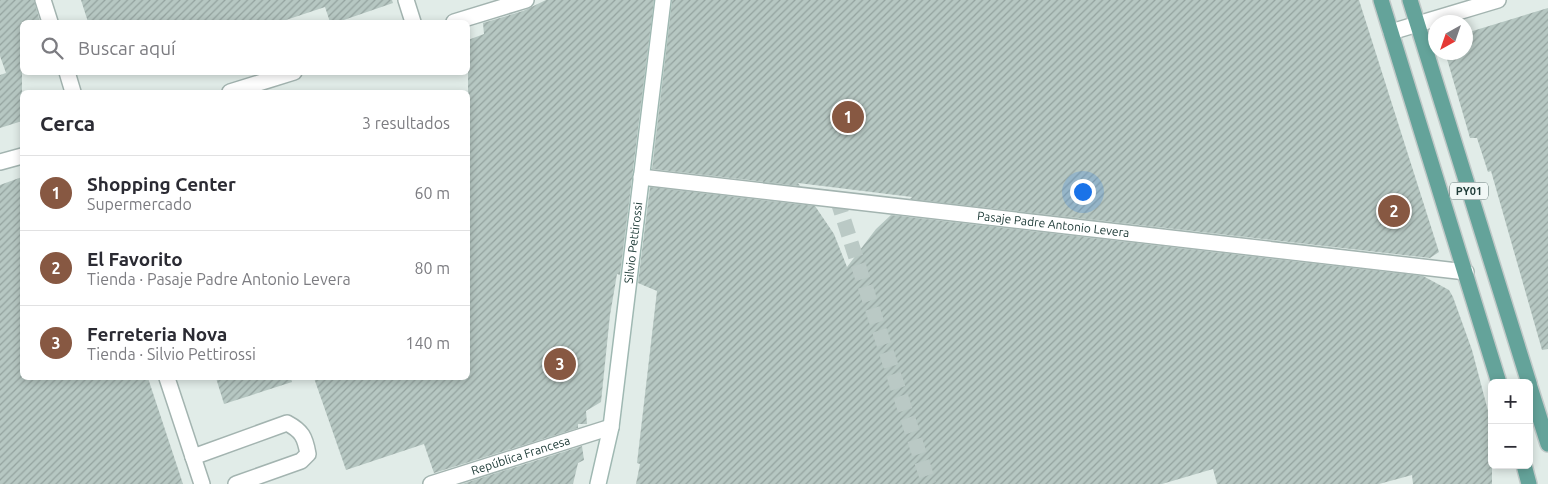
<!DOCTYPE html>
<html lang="es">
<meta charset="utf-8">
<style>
:root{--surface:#fff;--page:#f7f7f7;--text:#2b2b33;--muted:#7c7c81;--line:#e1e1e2;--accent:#875842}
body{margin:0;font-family:Ubuntu,sans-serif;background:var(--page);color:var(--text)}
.controls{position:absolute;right:15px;bottom:15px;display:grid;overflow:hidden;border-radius:8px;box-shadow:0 2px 8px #0003}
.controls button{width:45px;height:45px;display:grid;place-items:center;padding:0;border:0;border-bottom:1px solid var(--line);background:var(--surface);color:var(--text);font:25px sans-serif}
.compass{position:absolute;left:1428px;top:15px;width:45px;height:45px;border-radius:50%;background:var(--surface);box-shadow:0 2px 8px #0003;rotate:220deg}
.you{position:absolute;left:1082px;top:191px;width:18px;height:18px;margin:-12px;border:4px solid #fff;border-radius:50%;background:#1a73e8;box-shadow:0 0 0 8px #1a73e833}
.badge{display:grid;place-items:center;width:32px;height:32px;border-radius:50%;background:var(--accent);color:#fff;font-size:16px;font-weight:700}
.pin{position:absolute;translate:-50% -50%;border:2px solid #fff;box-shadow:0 1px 5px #0006}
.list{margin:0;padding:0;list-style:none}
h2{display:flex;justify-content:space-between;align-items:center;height:65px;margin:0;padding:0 20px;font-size:21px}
h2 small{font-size:16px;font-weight:400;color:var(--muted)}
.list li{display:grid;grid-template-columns:32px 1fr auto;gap:15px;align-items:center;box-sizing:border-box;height:75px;padding:0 20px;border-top:1px solid var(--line)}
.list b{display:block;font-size:19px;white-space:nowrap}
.list p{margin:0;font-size:16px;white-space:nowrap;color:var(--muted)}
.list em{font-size:16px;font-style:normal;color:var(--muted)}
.icon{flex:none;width:28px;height:28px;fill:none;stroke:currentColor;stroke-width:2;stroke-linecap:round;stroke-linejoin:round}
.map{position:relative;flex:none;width:1548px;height:484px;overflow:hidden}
.search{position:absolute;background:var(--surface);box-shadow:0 2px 8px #0003;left:20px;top:20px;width:450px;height:55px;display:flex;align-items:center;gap:12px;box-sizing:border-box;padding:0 18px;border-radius:8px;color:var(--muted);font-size:19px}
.panel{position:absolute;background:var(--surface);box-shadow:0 2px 8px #0003;left:20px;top:90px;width:450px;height:290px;border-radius:8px}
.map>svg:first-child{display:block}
.building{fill:url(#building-hatch)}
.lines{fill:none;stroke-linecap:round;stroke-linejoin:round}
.pedestrian-tunnel{stroke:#bac9c5;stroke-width:15;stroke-dasharray:15 8;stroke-linecap:butt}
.service-casing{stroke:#a3b4b0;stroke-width:18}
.pedestrian-casing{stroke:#a3b4b0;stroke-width:18}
.minor-casing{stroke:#a3b4b0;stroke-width:18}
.tertiary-casing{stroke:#a3b4b0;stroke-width:18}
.secondary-casing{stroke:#9fb8b2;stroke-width:18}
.primary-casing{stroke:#c1c9c8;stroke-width:18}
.service{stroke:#fff;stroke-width:15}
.pedestrian{stroke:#fff;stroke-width:15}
.minor{stroke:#fff;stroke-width:15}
.tertiary{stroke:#fff;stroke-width:15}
.secondary{stroke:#fff;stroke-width:15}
.primary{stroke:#64a39a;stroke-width:15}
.labels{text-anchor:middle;stroke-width:4;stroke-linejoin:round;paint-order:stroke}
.shield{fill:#f1f8f6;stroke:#5f7572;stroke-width:1}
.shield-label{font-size:11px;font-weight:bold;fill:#203d39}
.street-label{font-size:12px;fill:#203d39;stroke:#f1f8f6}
</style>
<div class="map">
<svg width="1548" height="484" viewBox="0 0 1548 484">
<defs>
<pattern id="building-hatch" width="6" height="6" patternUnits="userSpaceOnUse" patternTransform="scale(1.25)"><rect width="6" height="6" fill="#b6c7c2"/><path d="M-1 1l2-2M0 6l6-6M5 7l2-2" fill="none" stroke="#94a39f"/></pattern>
</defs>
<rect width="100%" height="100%" fill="#e1ece8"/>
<g class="building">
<path d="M0,0H34L40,22H22V121L0,128V75L6,73L0,56Z"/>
<path d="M81,0H392L393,3L338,22H330L325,7L280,22H88Z"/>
<path d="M546,0H654L620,275L617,274L610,315L601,402L586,411L587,424H578V428L434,473L424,444L346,470L314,378H468V40L484,34L483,23L523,11Z"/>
<path d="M672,0H1359L1439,252L1430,258L910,199L912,197L798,183L800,186L652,169Z"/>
<path d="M1548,8V349L1542,350L1491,171L1488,172L1477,138H1470L1445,52H1466V33Z"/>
<path d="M22,177V378H148L183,484H0V185Z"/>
<path d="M650,187L815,206L834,234L847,267L876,229L891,215L1423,276L1449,290L1453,297L1472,350L1492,426V484H1413L1412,475L1379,484H1217L1213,469L1162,484H636L640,464L637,463L657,291L638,283Z"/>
<path d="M216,378H291L292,382L224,404Z"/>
<path d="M582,446L584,460L578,463L573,484H462Z"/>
</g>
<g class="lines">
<path class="pedestrian-tunnel" d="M837,199L929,484"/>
<g class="service-casing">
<path id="service" d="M193,457L287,423C302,431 305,437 308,454L301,461L236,484"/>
</g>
<g class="pedestrian-casing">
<g id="pedestrian">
<path id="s1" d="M641,177L1466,272"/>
</g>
</g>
<g class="minor-casing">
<g id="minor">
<path d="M406,0L413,22"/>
<path d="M454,22L526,0"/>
<path d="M1391,32L1498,0"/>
<path d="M230,92L294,72"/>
<path d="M0,162L22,156"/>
</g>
</g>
<g class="tertiary-casing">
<g id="tertiary">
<path d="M43,0L50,22"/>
<path d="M67,72L73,92"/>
<path d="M167,378L202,484"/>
<path id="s2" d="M431,484L611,427"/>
</g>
</g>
<g class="secondary-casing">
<g id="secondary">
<path id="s3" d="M598,484L611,427L663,0"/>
</g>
</g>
<g class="primary-casing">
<g id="primary">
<path d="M1381,0L1499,383"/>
<path d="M1410,0L1529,383"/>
<path d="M1529,384L1548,444"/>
<path d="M1524,465L1529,484"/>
</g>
</g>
<use href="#service" class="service"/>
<use href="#pedestrian" class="pedestrian"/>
<use href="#minor" class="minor"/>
<use href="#tertiary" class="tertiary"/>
<use href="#secondary" class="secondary"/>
<use href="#primary" class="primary"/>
</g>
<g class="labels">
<rect class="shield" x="1450" y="182.5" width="38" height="17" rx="4"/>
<g class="shield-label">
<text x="1469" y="195">PY01</text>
</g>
<g class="street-label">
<text dy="4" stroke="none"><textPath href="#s1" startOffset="415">Pasaje Padre Antonio Levera</textPath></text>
<text dy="4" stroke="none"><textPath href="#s3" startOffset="244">Silvio Pettirossi</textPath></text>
<text dy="4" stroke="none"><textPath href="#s2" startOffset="94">República Francesa</textPath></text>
</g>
</g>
</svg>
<div class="controls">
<button>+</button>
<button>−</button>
</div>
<svg class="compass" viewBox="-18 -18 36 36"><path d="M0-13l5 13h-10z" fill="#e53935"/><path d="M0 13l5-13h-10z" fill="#7c7c81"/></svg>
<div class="you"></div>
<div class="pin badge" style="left:848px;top:117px">1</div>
<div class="pin badge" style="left:1394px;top:211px">2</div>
<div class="pin badge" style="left:560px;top:364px">3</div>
<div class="search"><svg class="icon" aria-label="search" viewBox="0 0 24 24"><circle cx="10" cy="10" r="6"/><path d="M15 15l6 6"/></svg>Buscar aquí</div>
<section class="panel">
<h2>Cerca<small>3 resultados</small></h2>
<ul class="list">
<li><span class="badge">1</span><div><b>Shopping Center</b><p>Supermercado</p></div><em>60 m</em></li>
<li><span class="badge">2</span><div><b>El Favorito</b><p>Tienda · Pasaje Padre Antonio Levera</p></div><em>80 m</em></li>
<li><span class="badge">3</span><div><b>Ferreteria Nova</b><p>Tienda · Silvio Pettirossi</p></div><em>140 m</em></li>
</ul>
</section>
</div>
